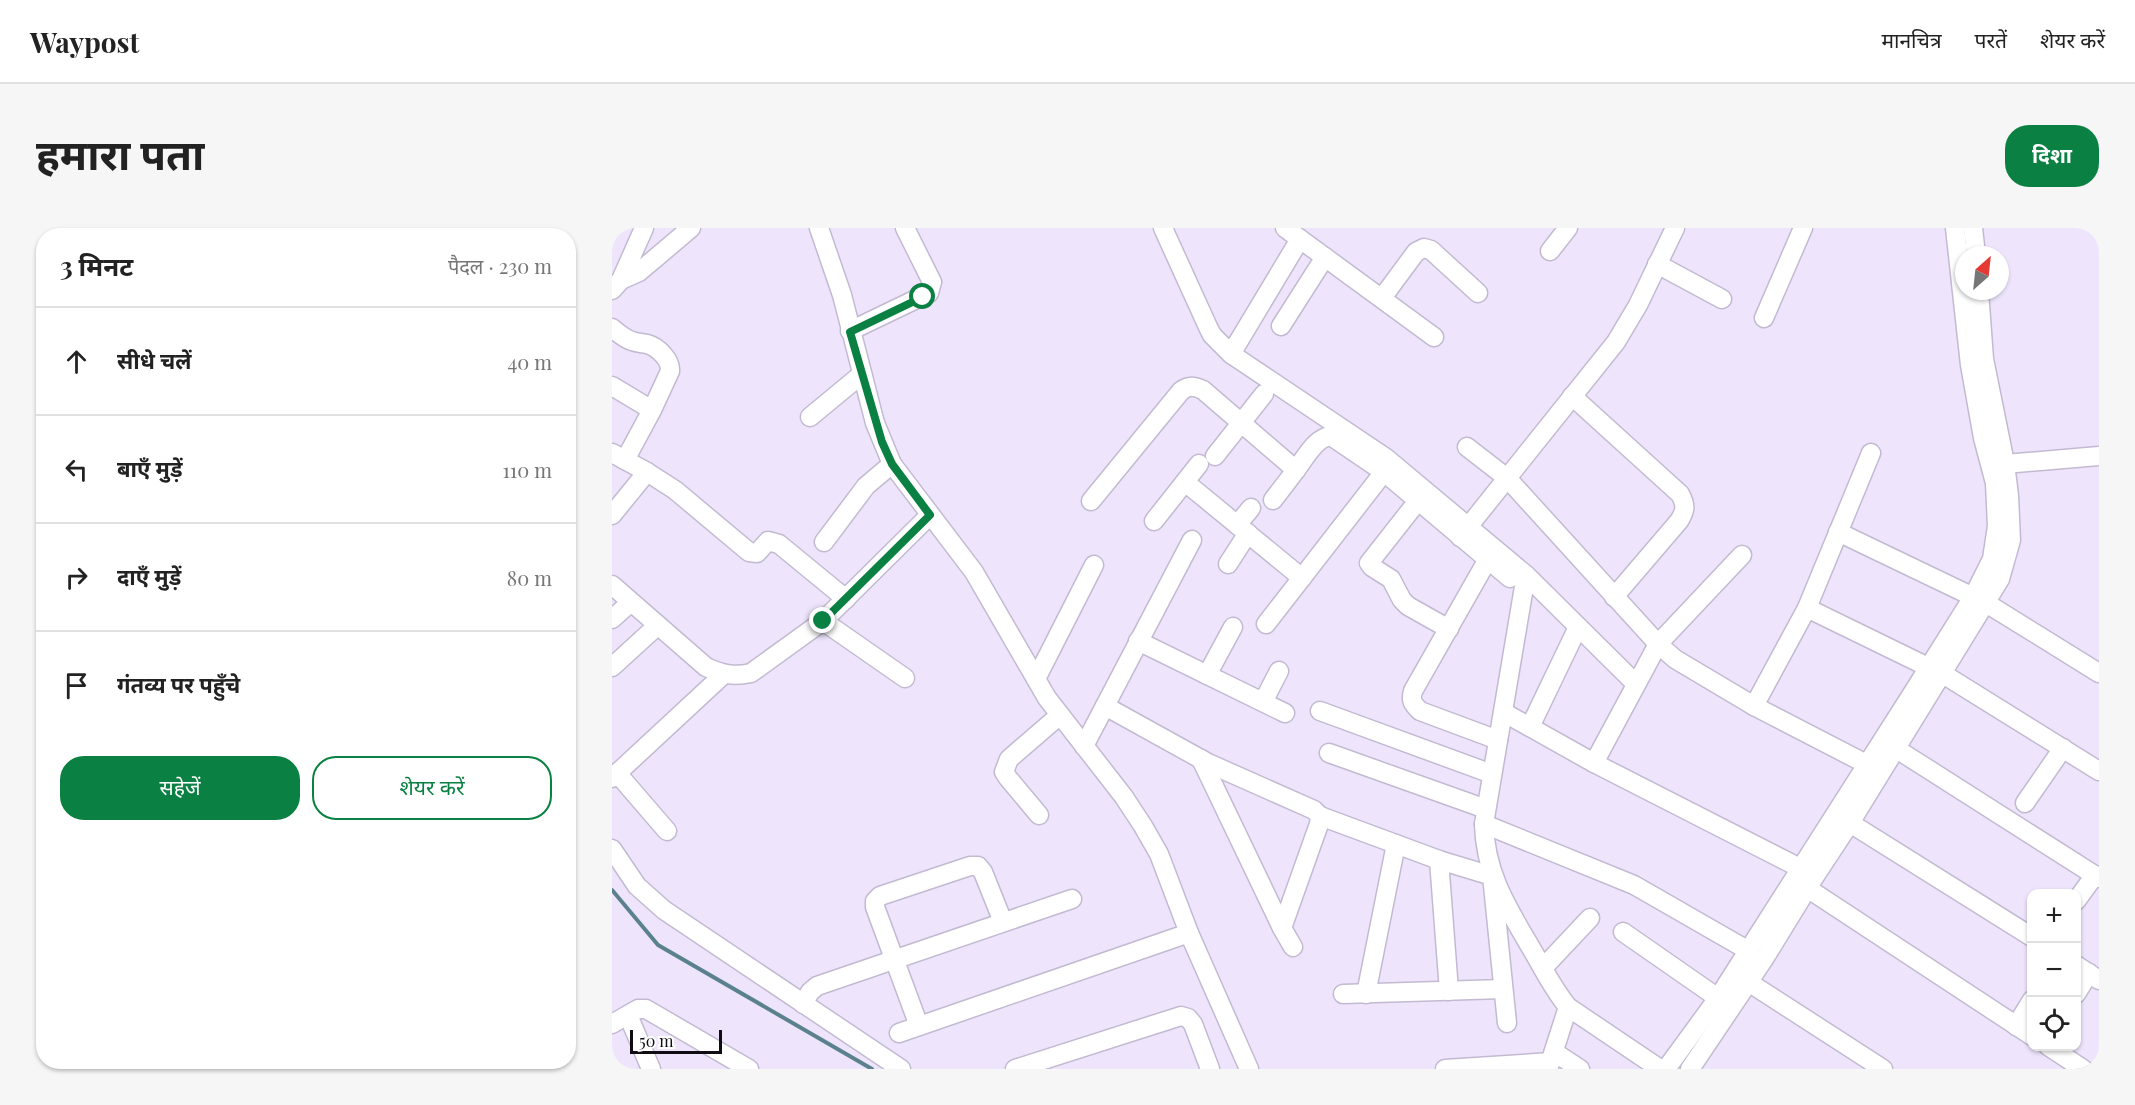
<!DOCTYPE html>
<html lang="hi">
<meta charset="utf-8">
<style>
:root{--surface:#fff;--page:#f6f6f6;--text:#222;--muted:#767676;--line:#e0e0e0;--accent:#0b8043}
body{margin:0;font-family:"Playfair Display","Noto Sans Devanagari",serif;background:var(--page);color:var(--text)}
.controls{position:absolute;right:18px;bottom:18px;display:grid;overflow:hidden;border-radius:12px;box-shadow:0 2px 4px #0004}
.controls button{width:54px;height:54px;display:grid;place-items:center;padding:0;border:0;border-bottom:2px solid var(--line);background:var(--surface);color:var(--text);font:30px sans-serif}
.compass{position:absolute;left:1343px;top:18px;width:54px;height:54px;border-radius:50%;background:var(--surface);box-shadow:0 2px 4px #0004;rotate:27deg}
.scale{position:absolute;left:18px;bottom:15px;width:92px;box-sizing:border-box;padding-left:6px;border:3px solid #0f0c13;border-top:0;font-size:16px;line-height:21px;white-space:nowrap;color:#0f0c13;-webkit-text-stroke:4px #fff;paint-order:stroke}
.stop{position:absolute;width:18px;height:18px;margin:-14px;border:4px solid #0b8043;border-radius:50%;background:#fff}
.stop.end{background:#0b8043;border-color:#fff;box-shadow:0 2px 6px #0008}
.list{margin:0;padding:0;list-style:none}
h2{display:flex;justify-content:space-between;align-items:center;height:78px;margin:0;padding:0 24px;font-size:26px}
h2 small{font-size:20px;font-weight:400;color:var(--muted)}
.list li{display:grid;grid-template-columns:39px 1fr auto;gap:18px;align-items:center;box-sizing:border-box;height:108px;padding:0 24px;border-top:2px solid var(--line)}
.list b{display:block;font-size:22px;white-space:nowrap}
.list em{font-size:20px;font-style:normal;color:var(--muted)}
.actions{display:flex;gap:12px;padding:18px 24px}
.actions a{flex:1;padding:14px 0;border:2px solid var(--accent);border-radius:24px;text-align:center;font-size:21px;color:var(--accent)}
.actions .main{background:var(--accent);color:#fff}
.icon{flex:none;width:33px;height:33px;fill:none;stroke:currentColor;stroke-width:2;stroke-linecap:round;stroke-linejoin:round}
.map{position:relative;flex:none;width:1487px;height:841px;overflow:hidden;border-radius:24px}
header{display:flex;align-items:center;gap:36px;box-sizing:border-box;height:84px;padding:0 30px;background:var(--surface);border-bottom:2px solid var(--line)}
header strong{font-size:28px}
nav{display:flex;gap:33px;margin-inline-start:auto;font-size:21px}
.intro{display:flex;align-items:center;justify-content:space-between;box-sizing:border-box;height:144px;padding:0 36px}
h1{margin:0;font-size:42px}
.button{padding:15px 27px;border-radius:24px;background:var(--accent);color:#fff;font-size:21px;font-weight:700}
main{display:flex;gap:36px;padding:0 36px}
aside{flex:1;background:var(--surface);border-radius:24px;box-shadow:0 2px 4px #0004}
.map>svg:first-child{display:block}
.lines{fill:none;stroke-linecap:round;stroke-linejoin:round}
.stream{stroke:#5a818d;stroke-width:4}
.minor-casing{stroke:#c3bad1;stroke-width:21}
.minor{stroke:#fff;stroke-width:18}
.route{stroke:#0b8043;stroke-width:8}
</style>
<header>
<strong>Waypost</strong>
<nav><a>मानचित्र</a><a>परतें</a><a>शेयर करें</a></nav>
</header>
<div class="intro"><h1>हमारा पता</h1><a class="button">दिशा</a></div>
<main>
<aside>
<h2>3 मिनट<small>पैदल · 230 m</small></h2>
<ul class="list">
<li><svg class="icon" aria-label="ahead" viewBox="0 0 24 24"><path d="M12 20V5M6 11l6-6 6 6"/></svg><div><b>सीधे चलें</b></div><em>40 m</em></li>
<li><svg class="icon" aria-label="left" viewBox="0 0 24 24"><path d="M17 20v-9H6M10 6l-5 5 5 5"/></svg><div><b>बाएँ मुड़ें</b></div><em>110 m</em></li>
<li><svg class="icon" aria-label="right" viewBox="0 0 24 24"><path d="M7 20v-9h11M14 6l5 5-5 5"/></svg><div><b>दाएँ मुड़ें</b></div><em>80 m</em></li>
<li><svg class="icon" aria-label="arrive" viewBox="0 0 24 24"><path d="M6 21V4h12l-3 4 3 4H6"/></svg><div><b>गंतव्य पर पहुँचे</b></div></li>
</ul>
<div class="actions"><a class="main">सहेजें</a><a>शेयर करें</a></div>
</aside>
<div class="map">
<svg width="1487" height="841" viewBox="0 0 1487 841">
<rect width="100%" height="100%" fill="#eee5fd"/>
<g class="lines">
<path class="stream" d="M0,662L46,717L260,841"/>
<g class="minor-casing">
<g id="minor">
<path d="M207,0L230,67L263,195L280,236L362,344L435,470L512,569L531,598L547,626L577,705L637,841"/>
<path d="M551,0L596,99L600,107L619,126L774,230L914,347L872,596C873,645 895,679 919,720C931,740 941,761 956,779L1048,841"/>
<path d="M673,0L822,109"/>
<path d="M1361,0L1364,27"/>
<path d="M938,23L956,0"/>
<path d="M1045,36L1110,71"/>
<path d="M9,52L27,44L79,0"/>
<path d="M0,62L9,52L32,0"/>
<path d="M770,70L804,24L812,20L819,22L866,65"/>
<path d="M1152,90L1191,0"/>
<path d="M669,98L713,29"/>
<path d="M0,100C6,105 13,111 20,113C25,115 30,115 35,116C46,119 59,132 58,143L40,182"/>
<path d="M238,103L317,65L320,54L293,0"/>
<path d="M619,126L688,11"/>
<path d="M0,158L40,182L13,232"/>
<path d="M960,168L1068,266C1074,277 1074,282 1067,293L1002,369"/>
<path d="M198,189L250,146"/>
<path d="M855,219L895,250L1046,416L1063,431L1142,478L1264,541"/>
<path d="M0,225L35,244L63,262L137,324L145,325L156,313L167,316L234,371"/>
<path d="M603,228L652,166"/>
<path d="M1381,237L1487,228"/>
<path d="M573,254L690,350"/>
<path d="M661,272L684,242"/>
<path d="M479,273L569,163C577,157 582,158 591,162L684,242C693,230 704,209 719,208L772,244"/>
<path d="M805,274L757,335L760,339L779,351L790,372L796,378L837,401"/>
<path d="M0,287L35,244"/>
<path d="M542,293L587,236"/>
<path d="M625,297L639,280"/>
<path d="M1226,304L1374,375L1487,445"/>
<path d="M848,309L1004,114L1026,77L1063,0"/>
<path d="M212,314L254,258L280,236"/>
<path d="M876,331L801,463C798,473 801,476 808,483L886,512"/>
<path d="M616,336L636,305"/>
<path d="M914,347L1024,456"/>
<path d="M0,357L94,439C110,446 121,449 139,445L211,393L318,287"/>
<path d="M1195,380L1316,439"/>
<path d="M0,391L19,374"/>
<path d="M211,393L293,450"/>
<path d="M654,396L772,244L898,350"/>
<path d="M526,413L673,485"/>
<path d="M0,439L46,397"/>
<path d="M1331,446L1487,543"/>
<path d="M595,447L621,399"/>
<path d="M424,451L482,337"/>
<path d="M651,474L667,443"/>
<path d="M493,478L596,535L702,582L708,588L707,596L670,700"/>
<path d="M1142,478L1195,380L1259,225"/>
<path d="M708,483L880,546"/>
<path d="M891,484L982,535L1188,640"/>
<path d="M918,499L966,399"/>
<path d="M472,518L580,312"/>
<path d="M1283,520L1487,650"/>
<path d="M717,525L874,581"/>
<path d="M589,531L670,700L681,719"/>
<path d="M982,535L1046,416L1130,327"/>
<path d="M5,545L55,603"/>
<path d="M0,550L111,447"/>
<path d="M1413,575L1451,520"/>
<path d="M427,587L396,550L392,544L397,531L448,487"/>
<path d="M708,588L827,632L880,648L895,795"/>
<path d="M1238,595L1420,709"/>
<path d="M872,596L1022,657L1137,723"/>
<path d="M0,621L25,658L52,682L289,841"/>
<path d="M827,632L837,763"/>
<path d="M1195,660L1420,808"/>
<path d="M1464,673L1483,647"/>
<path d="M1011,704L1106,770"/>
<path d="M1464,737L1487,752"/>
<path d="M931,740L978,690"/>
<path d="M1127,748L1271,841"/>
<path d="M731,766L891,761"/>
<path d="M754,766L784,616"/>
<path d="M1464,766L1477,745"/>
<path d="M191,776L198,764L205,758L460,671"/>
<path d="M16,787L39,841"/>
<path d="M0,796L26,781H34L137,841"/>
<path d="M307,798L263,679V673L268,668L358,638H366L371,644L391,694"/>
<path d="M1404,798L1420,772"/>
<path d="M287,805L577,705"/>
<path d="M1436,818L1471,841"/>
<path d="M942,824L968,841"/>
<path d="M403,841L569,788L576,790L581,796L598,841"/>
<path d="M833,841L939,834"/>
<path d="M936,841L956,779"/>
<path d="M1054,841L1106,770L1300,466L1361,369L1380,331L1385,298L1383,255L1371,210L1358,137L1343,0"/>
<path d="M1078,841L1152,731L1203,648L1238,595L1388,351L1399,312L1397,268L1393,235L1372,131L1367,63"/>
</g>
</g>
<use href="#minor" class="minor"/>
</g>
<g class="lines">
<path class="route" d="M211,393L318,287L280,236L270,214L238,104L311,69"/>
</g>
</svg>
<div class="controls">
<button>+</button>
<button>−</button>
<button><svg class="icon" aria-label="locate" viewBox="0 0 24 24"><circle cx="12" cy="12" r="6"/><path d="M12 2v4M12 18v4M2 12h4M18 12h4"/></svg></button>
</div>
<svg class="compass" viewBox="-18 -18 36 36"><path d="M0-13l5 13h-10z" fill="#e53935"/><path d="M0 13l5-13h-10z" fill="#767676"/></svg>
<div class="scale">50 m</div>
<div class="stop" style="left:311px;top:69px"></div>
<div class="stop end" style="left:211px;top:393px"></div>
</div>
</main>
